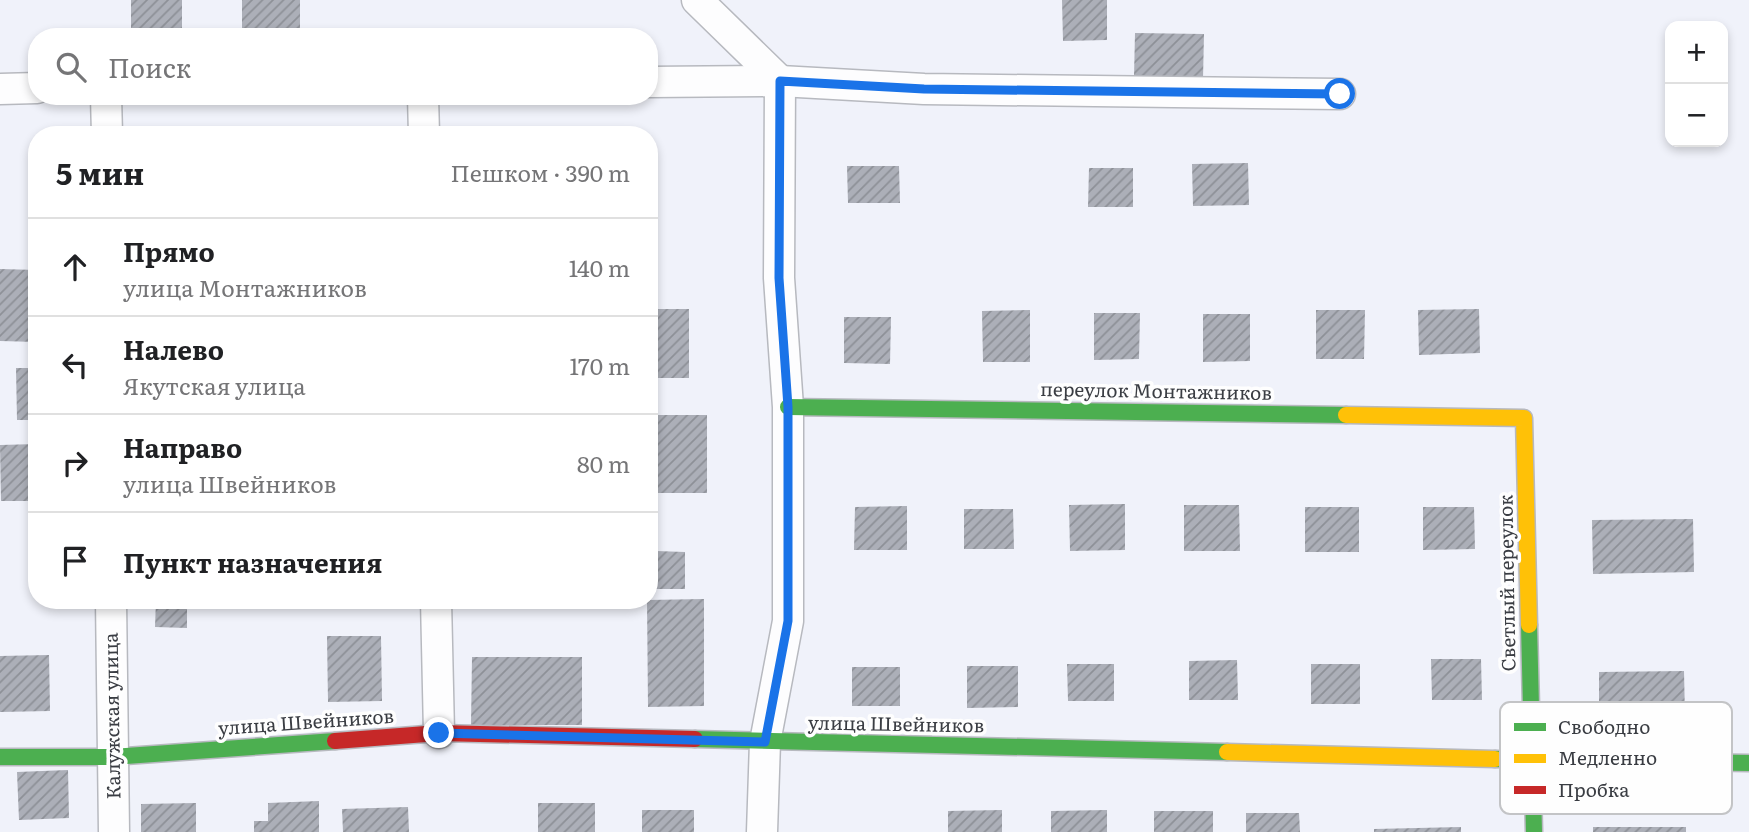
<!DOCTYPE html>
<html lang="ru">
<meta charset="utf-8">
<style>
:root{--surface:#fff;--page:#f6f6f6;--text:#202124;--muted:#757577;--line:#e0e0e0}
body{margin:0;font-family:Literata,serif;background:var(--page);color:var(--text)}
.controls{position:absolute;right:21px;top:21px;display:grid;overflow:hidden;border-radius:14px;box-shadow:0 4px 10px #0003}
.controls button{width:63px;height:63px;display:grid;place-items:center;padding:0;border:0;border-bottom:2px solid var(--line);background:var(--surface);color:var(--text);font:35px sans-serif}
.stop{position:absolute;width:21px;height:21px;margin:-16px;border:5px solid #1a73e8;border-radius:50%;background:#fff}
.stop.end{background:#1a73e8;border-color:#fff;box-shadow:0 2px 7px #0008}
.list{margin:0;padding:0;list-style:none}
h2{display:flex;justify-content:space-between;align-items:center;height:91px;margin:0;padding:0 28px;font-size:30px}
h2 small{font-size:23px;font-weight:400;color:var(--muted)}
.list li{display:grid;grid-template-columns:46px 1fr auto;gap:21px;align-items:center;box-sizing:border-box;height:98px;padding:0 28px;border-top:2px solid var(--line)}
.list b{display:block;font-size:26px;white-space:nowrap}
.list p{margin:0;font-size:23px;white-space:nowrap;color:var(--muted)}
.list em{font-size:23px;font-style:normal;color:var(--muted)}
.icon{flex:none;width:38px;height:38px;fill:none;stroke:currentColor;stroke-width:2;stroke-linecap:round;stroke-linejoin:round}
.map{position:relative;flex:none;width:1749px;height:832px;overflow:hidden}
.search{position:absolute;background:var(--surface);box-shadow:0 4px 10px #0003;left:28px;top:28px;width:630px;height:77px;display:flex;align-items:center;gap:18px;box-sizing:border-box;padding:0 24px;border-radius:28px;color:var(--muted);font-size:26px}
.panel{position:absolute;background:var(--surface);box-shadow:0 4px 10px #0003;left:28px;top:126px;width:630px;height:483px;border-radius:28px}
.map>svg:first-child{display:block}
.building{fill:url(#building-hatch)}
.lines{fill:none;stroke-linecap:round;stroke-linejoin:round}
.lane-casing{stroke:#b7b9bf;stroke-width:19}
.street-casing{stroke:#b7b9bf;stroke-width:33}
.fast-casing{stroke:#b7b9bf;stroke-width:19}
.slow-casing{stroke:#b7b9bf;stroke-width:19}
.jam-casing{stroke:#b7b9bf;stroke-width:19}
.lane{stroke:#fdfdfe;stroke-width:16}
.street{stroke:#fdfdfe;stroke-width:30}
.fast{stroke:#4caf50;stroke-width:16}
.slow{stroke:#ffc107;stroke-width:16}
.jam{stroke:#c62828;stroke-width:16}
.route{stroke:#1a73e8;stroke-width:9}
.labels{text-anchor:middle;stroke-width:7;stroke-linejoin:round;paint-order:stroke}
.street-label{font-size:19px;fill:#3a3d43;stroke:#fefefe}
.key{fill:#fefefe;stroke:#c3c4c6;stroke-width:2}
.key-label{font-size:19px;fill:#3a3d43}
</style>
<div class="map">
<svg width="1749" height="832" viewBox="0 0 1749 832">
<defs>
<pattern id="building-hatch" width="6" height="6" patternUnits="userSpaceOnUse" patternTransform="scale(1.75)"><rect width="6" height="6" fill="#acafb8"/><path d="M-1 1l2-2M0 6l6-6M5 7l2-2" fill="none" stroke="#8d9097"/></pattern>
</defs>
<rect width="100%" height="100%" fill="#f0f2fa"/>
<g class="building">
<rect x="131" y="0" width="51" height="37"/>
<rect x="242" y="0" width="58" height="37"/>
<path d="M1062,0H1107V40L1063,41Z"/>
<path d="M1135,33L1204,34L1203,79L1134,77Z"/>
<path d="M1248,163L1249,205L1193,206L1192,164Z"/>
<path d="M847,166H899L900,203H848Z"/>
<path d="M1089,168H1133V207H1088Z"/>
<path d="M0,269L37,270V342L0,341Z"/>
<rect x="649" y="309" width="40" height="69"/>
<path d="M1479,309L1480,353L1419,355L1418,310Z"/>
<path d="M1030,310V362H983L982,311Z"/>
<path d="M1316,310H1365L1364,359H1316Z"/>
<path d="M1094,313H1140L1139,359L1094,360Z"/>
<path d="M1203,314H1250V361L1203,362Z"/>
<path d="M844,317H891L890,364L844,363Z"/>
<path d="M16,368H37V420H17Z"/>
<rect x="649" y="415" width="58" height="78"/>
<path d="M37,444V501H1L0,445Z"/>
<path d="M1125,504V550L1070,551L1069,505Z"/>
<path d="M1184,505H1239L1240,551H1184Z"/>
<path d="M907,506V550H854L855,507Z"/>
<rect x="1305" y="507" width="54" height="45"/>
<path d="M1423,507H1474L1475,549L1423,550Z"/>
<path d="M964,509H1013L1014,549H964Z"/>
<path d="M1693,519L1694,572L1593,574L1592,520Z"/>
<path d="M656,551L685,552V589H655Z"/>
<path d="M704,599V706L648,707L647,600Z"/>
<path d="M156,600H187V628L155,627Z"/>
<path d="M327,636H381L382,701L328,702Z"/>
<path d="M49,655L50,711L0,712V656Z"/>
<path d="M472,657H582V725H471Z"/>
<path d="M1431,659H1481L1482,700H1432Z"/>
<path d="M1237,660L1238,700H1189V661Z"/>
<path d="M1067,664H1114V701H1068Z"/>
<rect x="1311" y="664" width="49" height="40"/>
<path d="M967,666H1018V707L967,708Z"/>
<rect x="852" y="667" width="48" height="39"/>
<path d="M1684,671L1685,717L1599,718V672Z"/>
<path d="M68,770L69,818L19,820L17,772Z"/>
<path d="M319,801V832H254V821H268V803Z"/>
<path d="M196,803V832H141V804Z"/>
<rect x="538" y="803" width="57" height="29"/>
<path d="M408,807L409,832H343L342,809Z"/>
<rect x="642" y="810" width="52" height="22"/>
<path d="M1002,810V832H948V811Z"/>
<path d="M1107,810V832H1051V811Z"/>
<rect x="1154" y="811" width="59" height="21"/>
<path d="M1246,813H1299L1300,832H1246Z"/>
<path d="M1461,827V832H1374V829Z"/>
<rect x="1593" y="827" width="93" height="5"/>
</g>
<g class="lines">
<g class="lane-casing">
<path id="lane" d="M1711,711L1712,763"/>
</g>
<g class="street-casing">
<g id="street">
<path d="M697,0L780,81L779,278L788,407V621L765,742L762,832"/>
<path d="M649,82L780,81L924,89L1340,94"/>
<path d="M0,89L37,88"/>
<path d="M106,96L107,135"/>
<path d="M423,96L424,135"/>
<path d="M111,600L114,832"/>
<path d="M436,600L439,733"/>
</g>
</g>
<g class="fast-casing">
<g id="fast">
<path d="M788,407L1346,415"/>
<path d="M1529,625L1534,832"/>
<path d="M695,739L1227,752"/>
<path d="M0,757H112L335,741"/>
<path d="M1495,759L1749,763"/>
</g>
</g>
<g class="slow-casing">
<g id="slow">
<path d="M1346,415L1524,418L1529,625"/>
<path d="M1227,752L1495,759"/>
</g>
</g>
<g class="jam-casing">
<path id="jam" d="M335,741L439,733L695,739"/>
</g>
<use href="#lane" class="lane"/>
<use href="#street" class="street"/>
<use href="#fast" class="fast"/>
<use href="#slow" class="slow"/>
<use href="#jam" class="jam"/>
</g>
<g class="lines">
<path class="route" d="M439,733L765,742L788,621V407L779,278L780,81L924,89L1340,94"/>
</g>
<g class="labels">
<g class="street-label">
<text transform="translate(1156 391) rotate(1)" y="7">переулок Монтажников</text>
<text transform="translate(1507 583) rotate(-91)" y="7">Светлый переулок</text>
<text transform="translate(112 716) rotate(-91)" y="7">Калужская улица</text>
<text transform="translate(306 722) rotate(-4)" y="7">улица Швейников</text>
<text transform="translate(896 724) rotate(1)" y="7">улица Швейников</text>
</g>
</g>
<rect x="1500" y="702" width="232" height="112" rx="10" class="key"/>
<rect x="1514" y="723" width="32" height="8" fill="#4caf50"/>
<rect x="1514" y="754" width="32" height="9" fill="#ffc107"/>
<rect x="1514" y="786" width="32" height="8" fill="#c62828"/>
<g class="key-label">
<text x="1558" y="734">Свободно</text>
<text x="1558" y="765">Медленно</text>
<text x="1558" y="797">Пробка</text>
</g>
</svg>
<div class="controls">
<button>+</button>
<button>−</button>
</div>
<div class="stop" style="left:1340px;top:94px"></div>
<div class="stop end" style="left:439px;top:733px"></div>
<div class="search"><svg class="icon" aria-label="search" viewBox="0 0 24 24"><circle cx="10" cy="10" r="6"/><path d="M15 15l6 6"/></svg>Поиск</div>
<section class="panel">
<h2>5 мин<small>Пешком · 390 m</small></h2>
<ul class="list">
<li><svg class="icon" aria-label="ahead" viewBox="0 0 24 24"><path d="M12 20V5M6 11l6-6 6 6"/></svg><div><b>Прямо</b><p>улица Монтажников</p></div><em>140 m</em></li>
<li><svg class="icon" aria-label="left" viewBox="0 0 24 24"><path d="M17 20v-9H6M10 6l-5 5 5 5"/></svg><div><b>Налево</b><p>Якутская улица</p></div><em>170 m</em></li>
<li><svg class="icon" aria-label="right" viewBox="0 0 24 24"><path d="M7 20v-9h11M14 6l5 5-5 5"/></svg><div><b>Направо</b><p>улица Швейников</p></div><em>80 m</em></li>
<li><svg class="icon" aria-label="arrive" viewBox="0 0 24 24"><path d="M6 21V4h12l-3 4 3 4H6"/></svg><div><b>Пункт назначения</b></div></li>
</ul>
</section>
</div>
